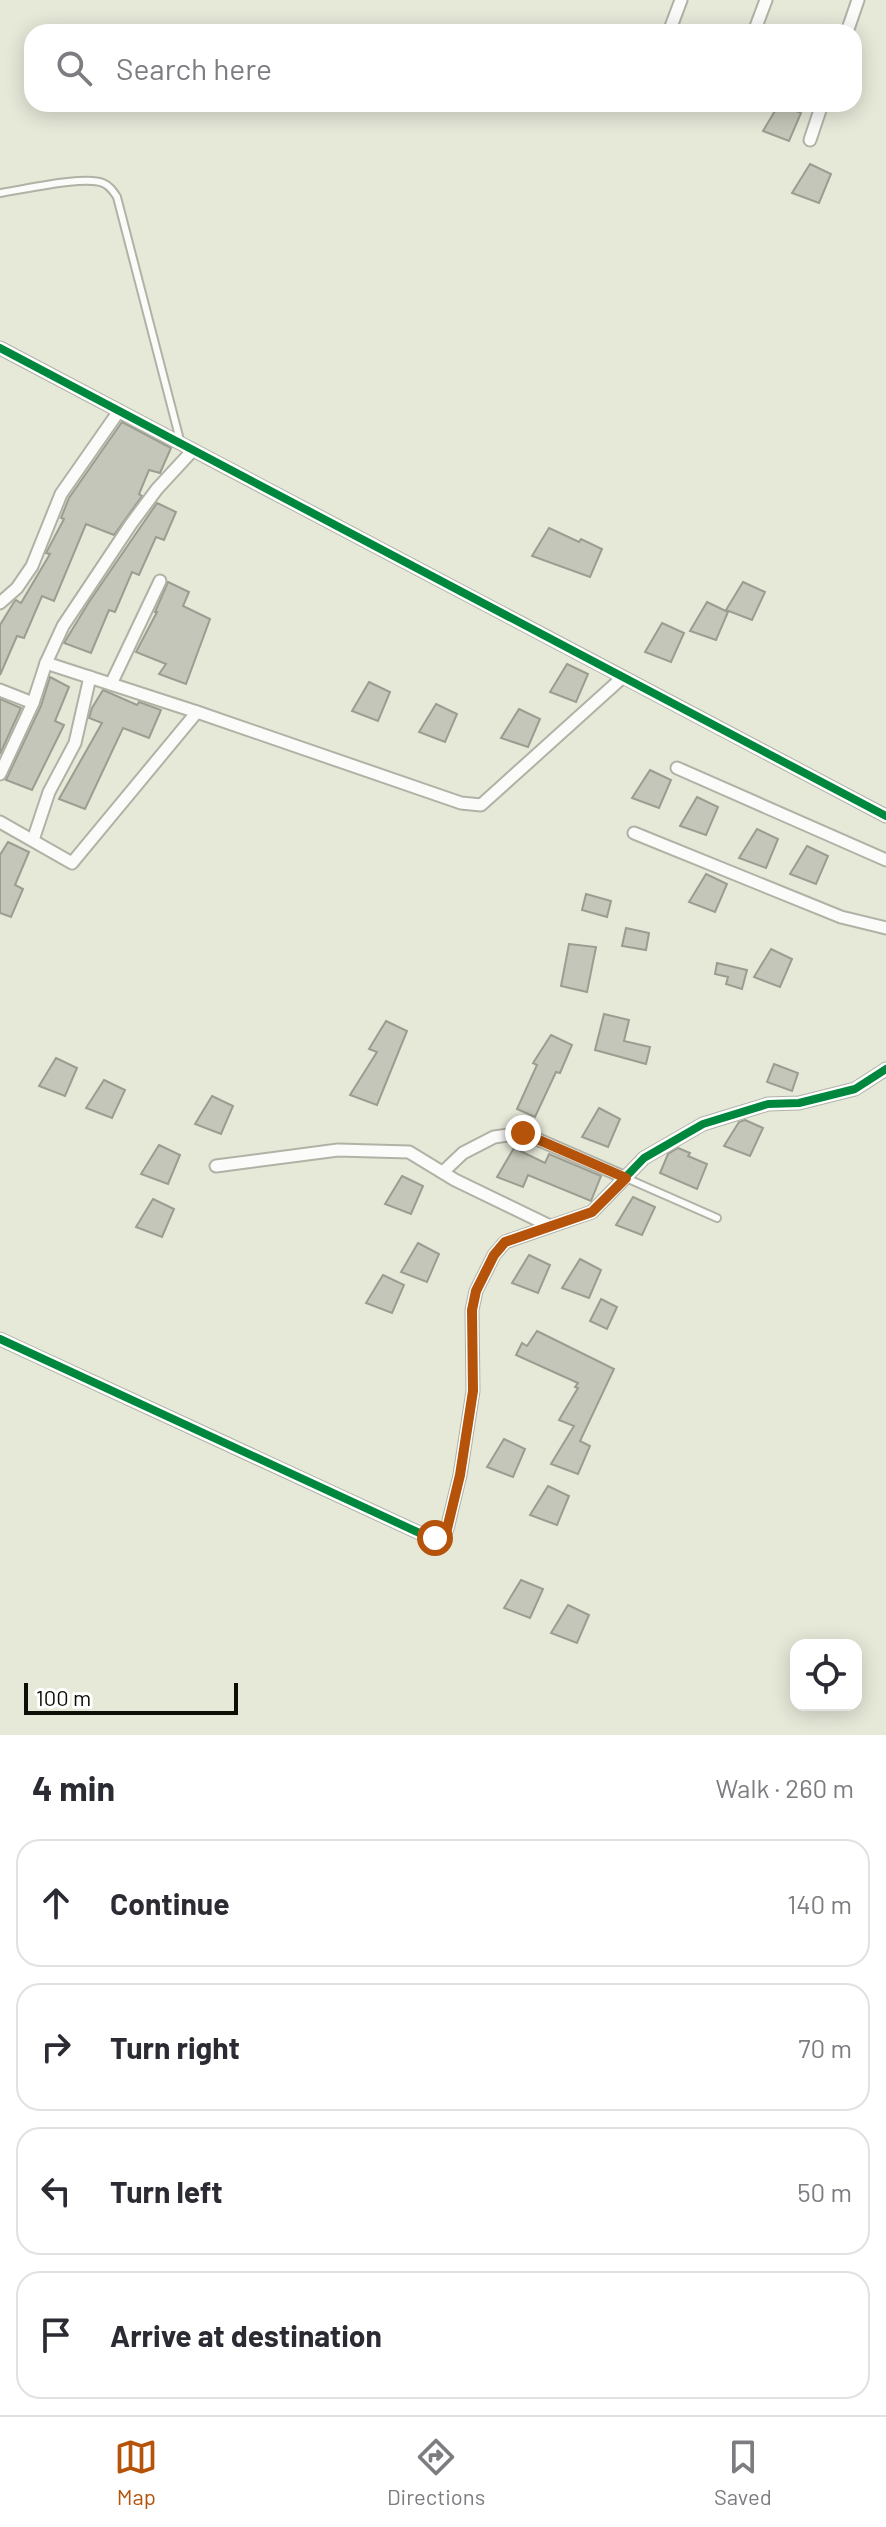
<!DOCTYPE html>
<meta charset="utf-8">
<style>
:root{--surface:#fff;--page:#f7f7f7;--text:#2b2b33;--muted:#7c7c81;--line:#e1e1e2;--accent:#b45309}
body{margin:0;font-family:Barlow,sans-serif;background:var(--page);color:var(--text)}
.controls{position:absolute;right:24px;bottom:24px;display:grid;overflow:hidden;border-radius:16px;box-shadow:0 4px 20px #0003}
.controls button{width:72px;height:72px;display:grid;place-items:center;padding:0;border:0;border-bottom:2px solid var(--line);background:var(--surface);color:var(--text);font:40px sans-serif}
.scale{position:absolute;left:24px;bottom:20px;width:214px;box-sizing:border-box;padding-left:8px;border:4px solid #0d0e05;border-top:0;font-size:22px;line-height:28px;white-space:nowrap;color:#0d0e05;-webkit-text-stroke:6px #fff;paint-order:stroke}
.stop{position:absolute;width:24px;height:24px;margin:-18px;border:6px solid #b45309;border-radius:50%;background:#fff}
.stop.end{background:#b45309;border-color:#fff;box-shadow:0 2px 8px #0008}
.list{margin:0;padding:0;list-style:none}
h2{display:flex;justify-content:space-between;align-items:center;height:104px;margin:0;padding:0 32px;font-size:34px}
h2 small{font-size:26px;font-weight:400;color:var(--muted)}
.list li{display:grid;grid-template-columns:52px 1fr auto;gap:24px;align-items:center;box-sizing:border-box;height:128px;margin:0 16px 16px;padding:0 16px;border:2px solid var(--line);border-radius:24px}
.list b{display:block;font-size:30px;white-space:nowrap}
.list em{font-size:26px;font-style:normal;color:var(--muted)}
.icon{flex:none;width:44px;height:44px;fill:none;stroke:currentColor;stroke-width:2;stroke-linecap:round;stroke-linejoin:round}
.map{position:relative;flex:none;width:886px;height:1735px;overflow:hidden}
.search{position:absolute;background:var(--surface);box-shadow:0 4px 20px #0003;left:24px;right:24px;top:24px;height:88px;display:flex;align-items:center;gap:20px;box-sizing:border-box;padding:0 28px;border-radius:24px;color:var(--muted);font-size:30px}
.sheet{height:680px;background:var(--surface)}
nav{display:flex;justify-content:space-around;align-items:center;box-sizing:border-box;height:112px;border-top:2px solid var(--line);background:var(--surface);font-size:22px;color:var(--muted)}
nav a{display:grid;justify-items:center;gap:4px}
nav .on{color:var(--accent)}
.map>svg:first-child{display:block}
.building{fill:#c4c6b9;stroke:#9c9d91;stroke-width:2}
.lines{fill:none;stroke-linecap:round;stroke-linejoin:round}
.lane-casing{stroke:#b1b2a6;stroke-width:10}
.street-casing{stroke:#b1b2a6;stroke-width:15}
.lane{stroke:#fbfcf9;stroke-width:6}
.street{stroke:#fbfcf9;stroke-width:11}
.cycleway-casing{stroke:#fff;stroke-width:13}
.cycleway{stroke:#00873e;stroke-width:8}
.route{stroke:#b45309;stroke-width:10}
</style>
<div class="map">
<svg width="886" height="1735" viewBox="0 0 886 1735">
<rect width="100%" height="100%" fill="#e6e8d8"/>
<g class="building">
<path d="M779,104L801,113L789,141L763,131Z"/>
<path d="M810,164L831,174L819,203L792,193Z"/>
<path d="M122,422L171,448L160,473L149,470L139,494L142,496L114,535L86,524L54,601L42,596L24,638L17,636L0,675V625L14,602L16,600L21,603L50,554L46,553L64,519L61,518L69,498Z"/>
<path d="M157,503L176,512L164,540L156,537L139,575L132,572L115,612L109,610L91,653L64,643L89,602Z"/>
<path d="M549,528L579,542L581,539L602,549L590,577L532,556Z"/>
<path d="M168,582L189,592L183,606L210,619L186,684L159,674L166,664L136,652L157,612H155Z"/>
<path d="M743,582L765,592L752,620L726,610Z"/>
<path d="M707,602L728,612L716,640L690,631Z"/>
<path d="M662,623L684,633L671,662L645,652Z"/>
<path d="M567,664L588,674L576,702L550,692Z"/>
<path d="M50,677L69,687L55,721L64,725L32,790L6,780L41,706Z"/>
<path d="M369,682L390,692L378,721L352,711Z"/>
<path d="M103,690L137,705L139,702L161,710L149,738L123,728L85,809L59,799L102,723L89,718L92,708Z"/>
<path d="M0,699L21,708L0,754Z"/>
<path d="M436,704L457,714L445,742L419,732Z"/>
<path d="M519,709L540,719L528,747L501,738Z"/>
<path d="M650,770L671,780L659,808L632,798Z"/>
<path d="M697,797L718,807L706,835L680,826Z"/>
<path d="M757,829L778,839L766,868L739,858Z"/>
<path d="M8,842L29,852L15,885L23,889L11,917L0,913V855Z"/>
<path d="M807,846L828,856L816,884L790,874Z"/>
<path d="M706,874L727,884L715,912L689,902Z"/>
<path d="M586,894L611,901L607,917L582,910Z"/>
<path d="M626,928L649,933L646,950L622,946Z"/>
<path d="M569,944L596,947L587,992L561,986Z"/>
<path d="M771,949L792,959L780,987L754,977Z"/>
<path d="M717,963L747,970L742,989L726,984L728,977L715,974Z"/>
<path d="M604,1014L629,1020L624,1041L650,1047L646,1064L595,1050Z"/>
<path d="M386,1021L407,1031L377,1105L350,1095L377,1052L369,1049Z"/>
<path d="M551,1035L572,1045L560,1073L556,1072L535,1117L517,1109L537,1065L533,1063Z"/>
<path d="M56,1058L77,1068L65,1096L39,1086Z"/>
<path d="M774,1064L798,1073L792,1091L767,1082Z"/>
<path d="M104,1080L125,1090L112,1118L86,1108Z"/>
<path d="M212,1096L233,1106L221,1134L195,1124Z"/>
<path d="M599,1108L620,1119L608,1147L582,1137Z"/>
<path d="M745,1120L763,1128L750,1156L724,1146L739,1122Z"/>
<path d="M159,1145L180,1155L168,1184L141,1174Z"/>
<path d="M514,1148L545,1163L549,1154L601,1176L591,1201L528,1175L523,1187L497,1177Z"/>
<path d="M678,1148L690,1153L688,1156L707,1164L697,1189L660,1173L668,1154Z"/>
<path d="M402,1176L423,1186L411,1214L385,1204Z"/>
<path d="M633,1197L655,1207L642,1235L616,1225Z"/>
<path d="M153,1199L174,1209L162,1237L136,1227Z"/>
<path d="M418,1243L439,1254L427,1282L401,1272Z"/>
<path d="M529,1255L550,1265L538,1293L512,1283Z"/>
<path d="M580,1259L601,1270L589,1298L562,1288Z"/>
<path d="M383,1275L404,1285L392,1313L366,1303Z"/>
<path d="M601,1299L617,1307L607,1329L590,1321Z"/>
<path d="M537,1331L614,1369L580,1441L590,1446L578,1474L551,1464L574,1426L559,1420L578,1388L575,1387L578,1383L516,1355L522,1343L527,1346Z"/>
<path d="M504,1439L525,1449L513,1477L487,1467Z"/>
<path d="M548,1486L569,1496L557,1525L530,1515Z"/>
<path d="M521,1580L543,1589L530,1618L504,1608Z"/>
<path d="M568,1605L589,1615L577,1643L551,1633Z"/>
</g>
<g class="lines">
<g class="lane-casing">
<g id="lane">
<path d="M0,193C22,190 85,175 103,183C110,186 113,191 117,197L181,444"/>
<path d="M626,1178L717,1218"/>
</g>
</g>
<g class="street-casing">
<g id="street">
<path d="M669,32L681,0"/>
<path d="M754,32L766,0"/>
<path d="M847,32L858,0"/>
<path d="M810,140L822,104"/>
<path d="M0,348L886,816"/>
<path d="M0,603L17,588L32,566L61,494L119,411"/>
<path d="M46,663L197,712L461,803L481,805L623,677"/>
<path d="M111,684L160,581"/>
<path d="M0,690L33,703"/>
<path d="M677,768L886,860"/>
<path d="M0,774L33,703L46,663L63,626L131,524L157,489L193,450"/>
<path d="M0,822L72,863L197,712"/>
<path d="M634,833L841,917L886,928"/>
<path d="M33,840L49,792L75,743L90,677"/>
<path d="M216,1166L338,1150L409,1152L455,1180L550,1226"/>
<path d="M443,1172L463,1153L494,1137L523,1133L626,1178"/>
<path d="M0,1339L426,1536L435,1538L447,1529L460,1475L473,1391L472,1310L476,1291L494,1255L505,1242L592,1212L644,1158L703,1124L768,1104L799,1103L855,1089L886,1069"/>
</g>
</g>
<use href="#lane" class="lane"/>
<use href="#street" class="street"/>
<g class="cycleway-casing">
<g id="cycleway">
<path d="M0,348L886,816"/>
<path d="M0,1339L426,1536L435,1538L447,1529L460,1475L473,1391L472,1310L476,1291L494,1255L505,1242L592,1212L644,1158L703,1124L768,1104L799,1103L855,1089L886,1069"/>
</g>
</g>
<use href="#cycleway" class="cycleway"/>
</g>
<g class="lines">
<path class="route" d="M435,1538L447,1529L460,1475L473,1391L472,1310L476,1291L494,1255L505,1242L592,1212L626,1178L523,1133"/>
</g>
</svg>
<div class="controls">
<button><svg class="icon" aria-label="locate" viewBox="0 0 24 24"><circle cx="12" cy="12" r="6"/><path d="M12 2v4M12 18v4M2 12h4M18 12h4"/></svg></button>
</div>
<div class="scale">100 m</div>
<div class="stop" style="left:435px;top:1538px"></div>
<div class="stop end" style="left:523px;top:1133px"></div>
<div class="search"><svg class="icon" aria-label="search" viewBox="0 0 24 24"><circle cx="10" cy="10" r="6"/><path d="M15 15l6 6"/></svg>Search here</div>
</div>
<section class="sheet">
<h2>4 min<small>Walk · 260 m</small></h2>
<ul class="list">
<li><svg class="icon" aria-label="ahead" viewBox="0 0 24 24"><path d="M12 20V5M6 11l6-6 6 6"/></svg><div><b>Continue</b></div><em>140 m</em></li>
<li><svg class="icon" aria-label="right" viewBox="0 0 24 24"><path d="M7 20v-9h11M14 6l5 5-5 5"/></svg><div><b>Turn right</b></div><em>70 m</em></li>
<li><svg class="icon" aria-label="left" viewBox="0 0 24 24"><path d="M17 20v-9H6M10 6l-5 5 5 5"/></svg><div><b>Turn left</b></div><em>50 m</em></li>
<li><svg class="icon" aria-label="arrive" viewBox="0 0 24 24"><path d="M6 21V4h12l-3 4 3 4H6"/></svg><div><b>Arrive at destination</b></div></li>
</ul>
</section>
<nav>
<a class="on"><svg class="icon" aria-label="map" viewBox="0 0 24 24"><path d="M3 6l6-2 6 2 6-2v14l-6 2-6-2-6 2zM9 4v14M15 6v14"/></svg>Map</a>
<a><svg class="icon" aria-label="directions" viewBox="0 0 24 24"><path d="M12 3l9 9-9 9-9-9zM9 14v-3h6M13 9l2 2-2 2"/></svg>Directions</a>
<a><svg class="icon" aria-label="saved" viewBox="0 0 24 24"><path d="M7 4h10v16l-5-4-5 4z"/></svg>Saved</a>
</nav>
